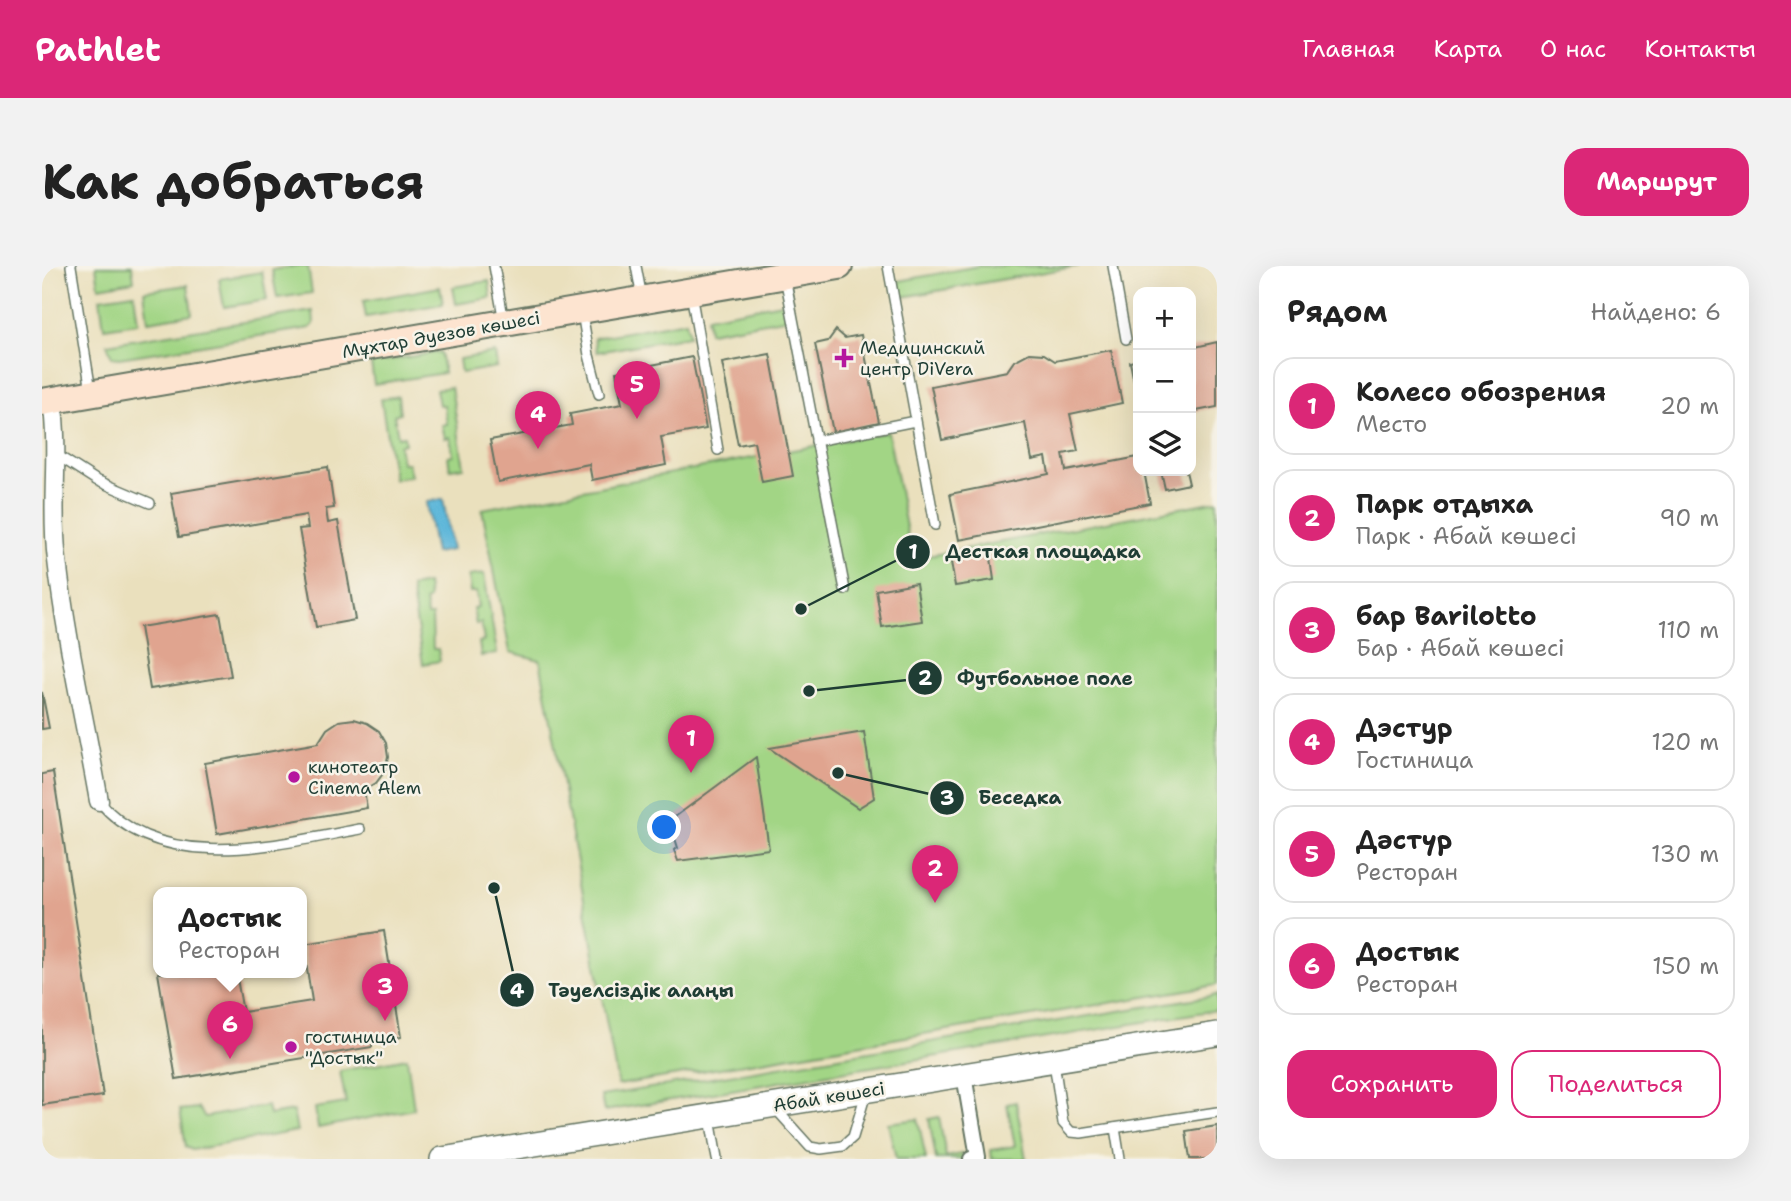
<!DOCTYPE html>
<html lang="ru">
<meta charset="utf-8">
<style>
:root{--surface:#fff;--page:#f2f2f2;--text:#222;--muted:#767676;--line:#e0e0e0;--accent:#db2777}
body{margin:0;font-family:"Shantell Sans",sans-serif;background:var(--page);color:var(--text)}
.controls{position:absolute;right:21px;top:21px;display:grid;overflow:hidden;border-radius:14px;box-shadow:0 7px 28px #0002}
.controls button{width:63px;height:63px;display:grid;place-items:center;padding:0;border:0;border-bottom:2px solid var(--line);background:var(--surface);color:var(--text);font:35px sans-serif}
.you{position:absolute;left:623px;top:562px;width:24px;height:24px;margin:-18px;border:5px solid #fff;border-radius:50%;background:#1a73e8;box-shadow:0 0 0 10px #1a73e833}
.badge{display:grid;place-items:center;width:46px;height:46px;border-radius:50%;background:var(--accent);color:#fff;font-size:23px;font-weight:700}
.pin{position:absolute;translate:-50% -58px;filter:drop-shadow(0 2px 4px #0008)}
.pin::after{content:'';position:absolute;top:37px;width:24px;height:21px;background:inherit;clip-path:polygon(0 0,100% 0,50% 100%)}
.popup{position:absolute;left:111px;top:621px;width:154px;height:91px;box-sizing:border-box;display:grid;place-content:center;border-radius:14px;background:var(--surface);filter:drop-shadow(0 2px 5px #0005);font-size:23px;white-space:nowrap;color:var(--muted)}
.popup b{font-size:26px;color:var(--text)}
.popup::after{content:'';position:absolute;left:50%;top:100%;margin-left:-14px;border:14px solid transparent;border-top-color:var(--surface)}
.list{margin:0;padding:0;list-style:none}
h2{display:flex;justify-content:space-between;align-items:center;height:91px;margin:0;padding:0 28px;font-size:30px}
h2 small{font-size:23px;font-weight:400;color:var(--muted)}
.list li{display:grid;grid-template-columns:46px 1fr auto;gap:21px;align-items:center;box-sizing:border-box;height:98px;margin:0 14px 14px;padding:0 14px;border:2px solid var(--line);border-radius:21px}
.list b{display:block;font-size:26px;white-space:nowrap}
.list p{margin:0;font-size:23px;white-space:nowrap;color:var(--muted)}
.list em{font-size:23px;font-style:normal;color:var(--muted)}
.actions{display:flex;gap:14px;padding:21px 28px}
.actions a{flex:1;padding:16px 0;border:2px solid var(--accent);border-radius:21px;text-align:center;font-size:24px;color:var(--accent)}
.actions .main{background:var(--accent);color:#fff}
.icon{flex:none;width:38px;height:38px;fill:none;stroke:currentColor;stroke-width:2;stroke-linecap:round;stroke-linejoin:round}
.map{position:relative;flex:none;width:1175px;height:893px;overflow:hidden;border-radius:21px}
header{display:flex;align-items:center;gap:42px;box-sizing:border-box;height:98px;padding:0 35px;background:var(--accent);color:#fff}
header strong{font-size:33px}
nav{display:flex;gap:38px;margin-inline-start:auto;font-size:24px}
.intro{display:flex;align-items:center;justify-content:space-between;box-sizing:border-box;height:168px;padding:0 42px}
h1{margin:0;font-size:49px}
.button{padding:18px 32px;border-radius:21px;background:var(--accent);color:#fff;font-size:24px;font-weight:700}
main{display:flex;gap:42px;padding:0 42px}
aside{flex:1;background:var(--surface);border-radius:21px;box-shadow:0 7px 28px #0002}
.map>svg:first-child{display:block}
.green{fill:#a2d585;stroke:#60895c;stroke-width:2}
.water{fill:#5bb6d9;stroke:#3d7a86;stroke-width:2}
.building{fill:#e0a48f}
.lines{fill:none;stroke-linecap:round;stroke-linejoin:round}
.service-casing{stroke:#667664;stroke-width:12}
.pedestrian-casing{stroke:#667664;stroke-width:18}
.minor-casing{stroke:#667664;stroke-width:21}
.tertiary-casing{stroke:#667664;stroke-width:26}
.secondary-casing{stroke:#667664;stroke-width:30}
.service{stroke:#fff;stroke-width:9}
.pedestrian{stroke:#fff;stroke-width:14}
.minor{stroke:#fff;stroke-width:18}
.tertiary{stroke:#fff;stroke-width:23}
.secondary{stroke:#fde4d0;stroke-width:26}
.poi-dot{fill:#b5179e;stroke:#f7f3e8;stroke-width:2.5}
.labels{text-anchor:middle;stroke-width:5;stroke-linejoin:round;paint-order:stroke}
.street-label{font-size:18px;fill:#1f3d34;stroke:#f7f3e8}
.poi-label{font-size:18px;fill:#1f3d34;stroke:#f7f3e8;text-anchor:start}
.leader{fill:none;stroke:#1f3d34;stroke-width:2.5}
.callout-dot{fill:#1f3d34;stroke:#f7f3e8;stroke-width:2.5}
.mark-label{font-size:21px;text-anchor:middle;font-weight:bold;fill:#fff}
.callout-label{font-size:19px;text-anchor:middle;font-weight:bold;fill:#1f3d34;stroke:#f7f3e8;stroke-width:5;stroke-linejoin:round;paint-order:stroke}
</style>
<header>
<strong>Pathlet</strong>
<nav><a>Главная</a><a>Карта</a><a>О нас</a><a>Контакты</a></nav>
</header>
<div class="intro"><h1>Как добраться</h1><a class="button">Маршрут</a></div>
<main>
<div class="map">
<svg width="1175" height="893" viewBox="0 0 1175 893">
<rect width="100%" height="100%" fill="#f7f3e8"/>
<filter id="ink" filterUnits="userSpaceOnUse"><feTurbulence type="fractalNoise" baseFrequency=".0143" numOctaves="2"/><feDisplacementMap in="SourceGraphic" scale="14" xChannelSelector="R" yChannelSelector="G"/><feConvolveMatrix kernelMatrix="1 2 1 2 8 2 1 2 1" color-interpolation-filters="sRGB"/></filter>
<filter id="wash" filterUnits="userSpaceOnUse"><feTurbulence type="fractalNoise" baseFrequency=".00686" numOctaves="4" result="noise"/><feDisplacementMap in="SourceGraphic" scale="28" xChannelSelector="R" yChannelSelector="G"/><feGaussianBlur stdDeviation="1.57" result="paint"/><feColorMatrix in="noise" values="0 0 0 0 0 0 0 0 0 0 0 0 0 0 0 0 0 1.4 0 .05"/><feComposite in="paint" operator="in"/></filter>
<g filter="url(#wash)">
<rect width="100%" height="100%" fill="#eae0bd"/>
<g class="green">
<path d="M54,0H90L92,15L57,21Z"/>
<path d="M254,0H266L270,27L235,32L230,4Z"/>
<path d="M936,0H1037L855,32L852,16Z"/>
<path d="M220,6L225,34L182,41L177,13Z"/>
<path d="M447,15L449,32L414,38L411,21Z"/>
<path d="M146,19L150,48L106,55L102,25Z"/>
<path d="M398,21L401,38L324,51L321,35Z"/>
<path d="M92,27L96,57L62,62L58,32Z"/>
<path d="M745,36L747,52L667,66L665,51Z"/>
<path d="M271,45L272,58L268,62L77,92L70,91L65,78Z"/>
<path d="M644,55L647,70L555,86L552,72Z"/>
<path d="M398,86L402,107L332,118L329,97Z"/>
<path d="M453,87L455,101L419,107L417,93Z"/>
<path d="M409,121L422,201L408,203L406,190L411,189L408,171L403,172L400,159L405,158L402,139H397L394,123Z"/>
<path d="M356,130L358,147L352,149L356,171L362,170L363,178L357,179L360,197H366L369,210L352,213L339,133Z"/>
<path d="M846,166L870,293L1175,235V719L576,819L498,394L468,386L440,243Z"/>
<path d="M442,308L455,387L439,390L437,376L442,375L439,357L434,358L431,342L436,341L434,326H428L426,310Z"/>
<path d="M385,318L387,333L383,335L385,350H390L391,383H396L398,395L381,398L369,321Z"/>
<path d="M1175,729V744L562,845L559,830Z"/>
<path d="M365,792L372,843L276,862L273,842L304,837L298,805Z"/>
<path d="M974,836L984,893H950L949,884L973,880L965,838Z"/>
<path d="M225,840L227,849L251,845L255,865L150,884L144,881L138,844L156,842L163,851Z"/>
<path d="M897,851L904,891L920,888L921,893H894L887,853Z"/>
<path d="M876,853L884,893H854L846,857Z"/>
</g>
<path class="water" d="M401,233L410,284L393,287L384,236Z"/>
<g id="blocks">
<g class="building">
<path d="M794,64L803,72L819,69L837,156L791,166L773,78L786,75Z"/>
<path d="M1175,76V141L1149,146V82Z"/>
<path d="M1069,84L1080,137L1028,148L1036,185L1021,188L1024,205L1096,191V205H1102L1108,237L917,274L908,228L1007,208L1004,191L990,194L983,157L900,174L889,120L965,105L972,95L987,87L1002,88L1013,95Z"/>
<path d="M728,88L751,210L720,216L712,176L696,179L680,97Z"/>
<path d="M650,91L664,163L619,171L624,199L550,214L547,198L456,216L448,174L530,159L528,148L580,138L574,106Z"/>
<path d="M1096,94V130L1095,131L1088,96Z"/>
<path d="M286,201L292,242L284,243L286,257L296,255L313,354L274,361L257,263L266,262L264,249L137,271L129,227Z"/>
<path d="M1119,205H1144L1147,218L1123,223Z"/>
<path d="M948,284L952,314L913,320L908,290Z"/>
<path d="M874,317L880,355L840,361L834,324Z"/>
<path d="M178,348L189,410L108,423L98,361Z"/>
<path d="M0,426L7,462L0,463Z"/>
<path d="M312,453L325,457L337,465L344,477L346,491L343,505L334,517L322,524L325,542L175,568L163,497L276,477L285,463L297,455Z"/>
<path d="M822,466L832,532L816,542L727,482Z"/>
<path d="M714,491L727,583L636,595L632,584L636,582L632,569L628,571L622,559Z"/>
<path d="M11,506L61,830L0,839V508Z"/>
<path d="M342,665L359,771L330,776V781L134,813L116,707H194L201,746L270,735L261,678Z"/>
<path d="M1175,860V893H1148L1144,865Z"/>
</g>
</g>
</g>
<g filter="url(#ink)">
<use href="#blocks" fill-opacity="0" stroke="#667664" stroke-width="2"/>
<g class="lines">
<g class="service-casing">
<g id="service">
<path d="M29,0L49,125"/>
<path d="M452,0L462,56"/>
<path d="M594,0L600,32"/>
<path d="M846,0L893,259"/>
<path d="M1071,0L1084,73"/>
<path d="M743,11L803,324"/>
<path d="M649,27L676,184"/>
<path d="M540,46L547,89L557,128"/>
<path d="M774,175L873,155"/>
<path d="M15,189L54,214L108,237"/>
<path d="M57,535C118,610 238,578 318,563"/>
<path d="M1012,796L1021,857L1029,866L1039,867L1175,846"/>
<path d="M732,841L768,881L779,883L801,880L811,871L824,827"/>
<path d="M668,852L675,893"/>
<path d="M1073,862L1078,893"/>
</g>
</g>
<g class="pedestrian-casing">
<path id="pedestrian" d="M922,809L936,891L929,893"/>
</g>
<g class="minor-casing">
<path id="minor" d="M10,134C18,188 8,240 15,294C24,374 43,455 57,535"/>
</g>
<g class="tertiary-casing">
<path id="tertiary" d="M400,893L1175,768"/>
</g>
<g class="secondary-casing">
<path id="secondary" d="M0,136L797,0"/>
</g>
<use href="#service" class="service"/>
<use href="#pedestrian" class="pedestrian"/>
<use href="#minor" class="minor"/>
<use href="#tertiary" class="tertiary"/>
<use href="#secondary" class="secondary"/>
</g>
</g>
<g class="poi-dot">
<path d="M798.5 81.5h7v7h7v7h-7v7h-7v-7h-7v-7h7z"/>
<circle cx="252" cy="511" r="7"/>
<circle cx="249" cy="781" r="7"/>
</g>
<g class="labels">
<g class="street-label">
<text transform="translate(399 69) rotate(-10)" y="6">Мұхтар Әуезов көшесі</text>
<text transform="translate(787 831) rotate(-9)" y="6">Абай көшесі</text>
</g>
<g class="poi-label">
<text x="818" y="88">Медицинский<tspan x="818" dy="21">центр DiVera</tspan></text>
<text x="266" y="507">кинотеатр<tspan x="266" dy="21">Cinema Alem</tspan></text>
<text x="263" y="777">гостиница<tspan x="263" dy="21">"Достык"</tspan></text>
</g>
</g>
<path class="leader" d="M759 343L871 286M767 425L883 412M796 507L905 532M452 622L475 724"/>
<g class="callout-dot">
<circle cx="759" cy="343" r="7"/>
<circle cx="767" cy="425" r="7"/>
<circle cx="796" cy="507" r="7"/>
<circle cx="452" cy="622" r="7"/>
<circle cx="871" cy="286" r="18"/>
<circle cx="883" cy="412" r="18"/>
<circle cx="905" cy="532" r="18"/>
<circle cx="475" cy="724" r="18"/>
</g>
<g class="mark-label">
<text x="871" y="293">1</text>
<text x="883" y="419">2</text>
<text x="905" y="539">3</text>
<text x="475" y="732">4</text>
</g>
<g class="callout-label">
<text x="1001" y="292">Десткая площадка</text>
<text x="1003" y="419">Футбольное поле</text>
<text x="978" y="538">Беседка</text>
<text x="599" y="731">Тәуелсіздік алаңы</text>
</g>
</svg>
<div class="controls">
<button>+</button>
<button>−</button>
<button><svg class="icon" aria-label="layers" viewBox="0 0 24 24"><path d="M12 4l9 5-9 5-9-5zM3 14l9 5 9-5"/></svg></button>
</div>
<div class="you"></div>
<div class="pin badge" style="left:649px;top:507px">1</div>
<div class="pin badge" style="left:893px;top:637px">2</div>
<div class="pin badge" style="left:343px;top:755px">3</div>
<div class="pin badge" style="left:496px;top:183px">4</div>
<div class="pin badge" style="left:595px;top:153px">5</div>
<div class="pin badge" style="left:188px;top:793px">6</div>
<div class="popup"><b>Достык</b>Ресторан</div>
</div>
<aside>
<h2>Рядом<small>Найдено: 6</small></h2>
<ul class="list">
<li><span class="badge">1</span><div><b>Колесо обозрения</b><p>Место</p></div><em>20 m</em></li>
<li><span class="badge">2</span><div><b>Парк отдыха</b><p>Парк · Абай көшесі</p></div><em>90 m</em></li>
<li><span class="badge">3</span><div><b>бар Barilotto</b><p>Бар · Абай көшесі</p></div><em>110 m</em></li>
<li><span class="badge">4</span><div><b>Дэстур</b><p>Гостиница</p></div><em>120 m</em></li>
<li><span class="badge">5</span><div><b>Дәстүр</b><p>Ресторан</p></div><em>130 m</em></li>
<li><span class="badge">6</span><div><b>Достык</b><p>Ресторан</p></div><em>150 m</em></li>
</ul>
<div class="actions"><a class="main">Сохранить</a><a>Поделиться</a></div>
</aside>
</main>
